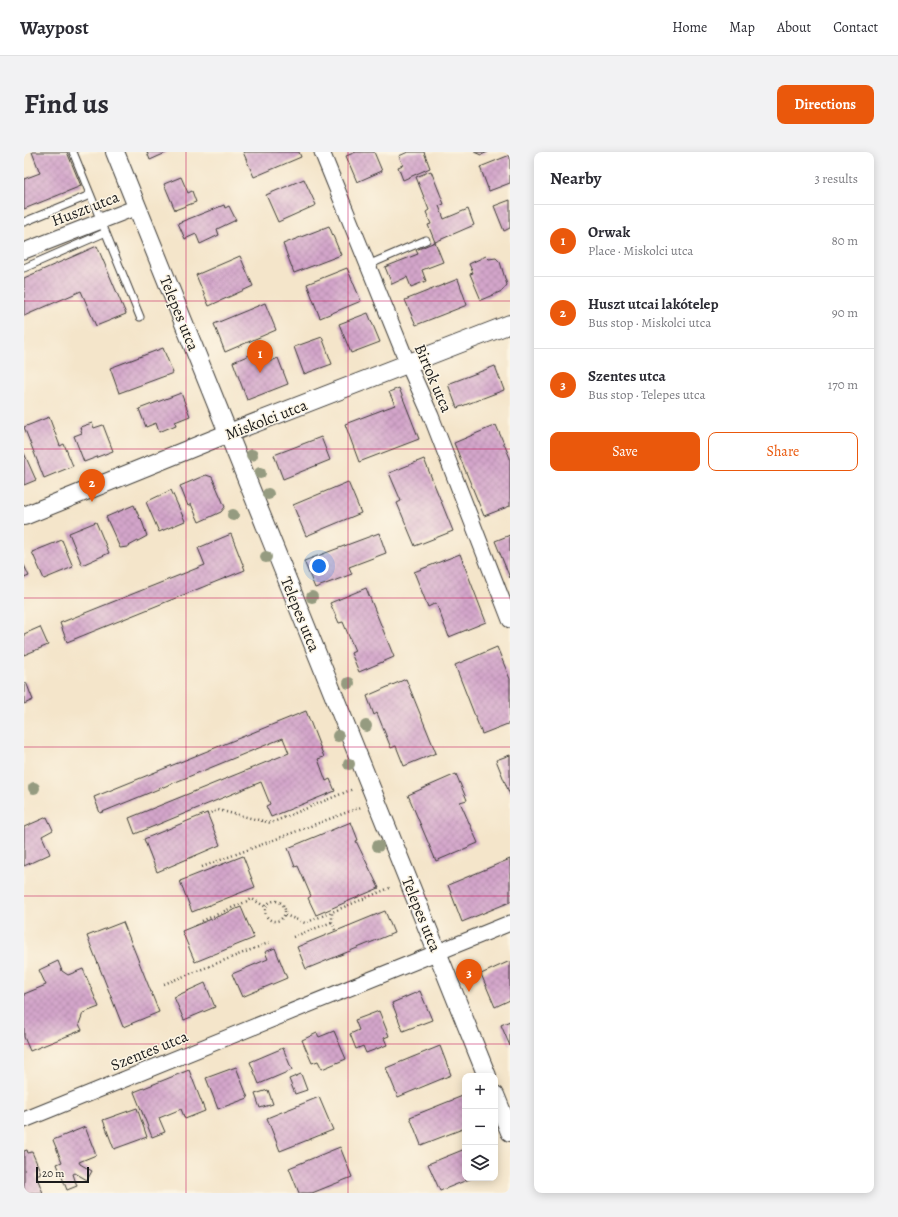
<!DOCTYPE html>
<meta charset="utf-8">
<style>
:root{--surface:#fff;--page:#f2f2f3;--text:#2b2b33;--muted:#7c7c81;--line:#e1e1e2;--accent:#ea580c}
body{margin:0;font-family:Alegreya,serif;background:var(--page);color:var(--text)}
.controls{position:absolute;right:12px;bottom:12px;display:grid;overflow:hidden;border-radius:8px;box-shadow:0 2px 10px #0003}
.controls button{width:36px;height:36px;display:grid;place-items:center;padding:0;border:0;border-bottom:1px solid var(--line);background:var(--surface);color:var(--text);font:20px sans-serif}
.scale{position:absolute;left:12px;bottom:10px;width:53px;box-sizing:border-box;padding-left:4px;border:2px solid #1c1c1c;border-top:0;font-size:11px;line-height:14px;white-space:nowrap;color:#1c1c1c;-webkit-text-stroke:3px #fcf5e5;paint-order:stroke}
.you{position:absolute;left:295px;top:414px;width:14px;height:14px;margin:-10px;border:3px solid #fff;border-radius:50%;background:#1a73e8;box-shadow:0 0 0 6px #1a73e833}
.badge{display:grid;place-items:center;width:26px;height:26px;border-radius:50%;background:var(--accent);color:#fff;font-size:13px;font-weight:700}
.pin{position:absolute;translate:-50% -33px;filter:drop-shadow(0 1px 2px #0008)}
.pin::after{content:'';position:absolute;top:21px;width:14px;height:12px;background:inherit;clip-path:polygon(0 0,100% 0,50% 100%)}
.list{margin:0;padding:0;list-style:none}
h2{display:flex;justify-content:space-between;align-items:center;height:52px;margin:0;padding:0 16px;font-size:17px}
h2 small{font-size:13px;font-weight:400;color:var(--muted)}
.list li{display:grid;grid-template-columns:26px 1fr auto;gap:12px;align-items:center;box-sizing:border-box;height:72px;padding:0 16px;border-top:1px solid var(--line)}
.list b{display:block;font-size:15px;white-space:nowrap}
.list p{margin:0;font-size:13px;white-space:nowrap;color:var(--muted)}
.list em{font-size:13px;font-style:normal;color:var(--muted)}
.actions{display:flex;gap:8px;padding:12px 16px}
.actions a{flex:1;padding:9px 0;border:1px solid var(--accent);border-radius:8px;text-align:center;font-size:14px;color:var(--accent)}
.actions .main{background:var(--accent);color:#fff}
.icon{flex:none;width:22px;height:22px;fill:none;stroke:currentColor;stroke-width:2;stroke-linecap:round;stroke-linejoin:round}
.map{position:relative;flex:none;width:486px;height:1041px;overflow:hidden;border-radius:8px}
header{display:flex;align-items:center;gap:24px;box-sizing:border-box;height:56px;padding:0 20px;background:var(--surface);border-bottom:1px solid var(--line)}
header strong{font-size:19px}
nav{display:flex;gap:22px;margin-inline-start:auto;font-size:14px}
.intro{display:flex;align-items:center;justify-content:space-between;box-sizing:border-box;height:96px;padding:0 24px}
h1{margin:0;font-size:28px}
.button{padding:10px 18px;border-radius:8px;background:var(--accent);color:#fff;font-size:14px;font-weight:700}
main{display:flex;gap:24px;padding:0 24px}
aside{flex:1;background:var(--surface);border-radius:8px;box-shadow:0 2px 10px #0003}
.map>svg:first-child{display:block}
.building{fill:url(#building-cross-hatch)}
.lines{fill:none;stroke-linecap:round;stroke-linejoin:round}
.service-casing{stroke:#3c3a36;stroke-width:9}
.minor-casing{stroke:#3c3a36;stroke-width:17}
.tertiary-casing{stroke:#3c3a36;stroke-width:20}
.path{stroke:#3c3a36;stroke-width:2.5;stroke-dasharray:1 3;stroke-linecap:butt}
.service{stroke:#fff;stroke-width:7}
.minor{stroke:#fff;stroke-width:15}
.tertiary{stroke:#fff;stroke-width:18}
.tree{fill:#959b80}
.grid{fill:none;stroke:#c2185b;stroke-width:1;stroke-opacity:0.55}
.labels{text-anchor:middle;stroke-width:3;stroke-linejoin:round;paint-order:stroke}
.street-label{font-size:16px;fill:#1c1c1c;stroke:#fcf5e5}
</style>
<header>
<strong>Waypost</strong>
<nav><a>Home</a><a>Map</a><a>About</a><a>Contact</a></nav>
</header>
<div class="intro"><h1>Find us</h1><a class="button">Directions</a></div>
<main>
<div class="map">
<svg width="486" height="1041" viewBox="0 0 486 1041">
<defs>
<pattern id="building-cross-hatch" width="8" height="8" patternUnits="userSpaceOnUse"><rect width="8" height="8" fill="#d3a5ca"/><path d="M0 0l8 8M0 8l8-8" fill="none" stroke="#b58dad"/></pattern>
</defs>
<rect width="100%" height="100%" fill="#fcf5e5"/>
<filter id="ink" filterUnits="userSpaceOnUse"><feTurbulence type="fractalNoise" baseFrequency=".025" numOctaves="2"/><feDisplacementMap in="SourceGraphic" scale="8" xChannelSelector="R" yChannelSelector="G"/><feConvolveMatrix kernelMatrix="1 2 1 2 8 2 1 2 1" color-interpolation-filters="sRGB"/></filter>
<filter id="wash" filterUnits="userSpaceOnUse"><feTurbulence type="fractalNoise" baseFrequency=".012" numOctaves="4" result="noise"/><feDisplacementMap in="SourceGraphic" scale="16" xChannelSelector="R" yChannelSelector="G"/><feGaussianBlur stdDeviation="0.9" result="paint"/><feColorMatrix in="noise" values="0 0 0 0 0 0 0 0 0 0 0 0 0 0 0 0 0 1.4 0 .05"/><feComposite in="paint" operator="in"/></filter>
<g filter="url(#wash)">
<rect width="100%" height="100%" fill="#f4e5ca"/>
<g id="blocks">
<g class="building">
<path d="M8,0H43L57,34L0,57V27L16,21Z"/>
<path d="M123,0H144L126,8Z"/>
<path d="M219,0H275L277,5L230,25Z"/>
<path d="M332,0H350L358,19L333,30L322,4Z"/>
<path d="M384,0H400L406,16L379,28L374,15L379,13L375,4Z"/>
<path d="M450,0H464L457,3Z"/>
<path d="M486,3V31L465,39L456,15Z"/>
<path d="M407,19L420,52L415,54L420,67L444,57L450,73L411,90L404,73L407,72L402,60L405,58L392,25Z"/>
<path d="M157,25L164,41L168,39L172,50L151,58L140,32Z"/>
<path d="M280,27L292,53L254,70L242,43Z"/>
<path d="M486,48V76L480,79L470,54Z"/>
<path d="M200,53L201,56L205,54L212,68L193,77L195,83L176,92L172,82L161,87L154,71Z"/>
<path d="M305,74L317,103L270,121L259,92Z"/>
<path d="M411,90L419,110L398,118L402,129L387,135L383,125L368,132L361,115L394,102L392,98Z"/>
<path d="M73,94L102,162L72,174L57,139L0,164V126Z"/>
<path d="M216,104L229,134L185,154L172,123Z"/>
<path d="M462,104L465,107L472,106L476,110L483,133L478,139L457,148L446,122L449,121L445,112Z"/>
<path d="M323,116L337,149L296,166L283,132Z"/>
<path d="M434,127L443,153L392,173L381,148Z"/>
<path d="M241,151L252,178L201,200L190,172Z"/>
<path d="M344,161L356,190L327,201L315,172Z"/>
<path d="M298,185L308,212L280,222L270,195Z"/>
<path d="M139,196L149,221L95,241L86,216Z"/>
<path d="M242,201L245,210L254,206L264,232L223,248L209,210L228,202L229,206Z"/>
<path d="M471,214L480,238L433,256L424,232Z"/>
<path d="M375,236L395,287L335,310L321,272L371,253L365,240Z"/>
<path d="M157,241L166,264L151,270L152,273L135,280L132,271L122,275L115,257Z"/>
<path d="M25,265L36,294L40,292L49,314L20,326L0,275Z"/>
<path d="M68,271L70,276L79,273L89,299L60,310L50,284L58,281L56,275Z"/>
<path d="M472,273L486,306V354L460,364L430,291Z"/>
<path d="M297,285L306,308L259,327L250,303Z"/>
<path d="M0,301L12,328L0,333Z"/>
<path d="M400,307L429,379L391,394L373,351L377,349L365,321Z"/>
<path d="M182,323L188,325L201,355L197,360L175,370L167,352L164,354L156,334Z"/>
<path d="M324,330L337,361L282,384L269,353Z"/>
<path d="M147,338L161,369L135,380L122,350Z"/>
<path d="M110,353L116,367L117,366L123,384L103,395L96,396L82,365Z"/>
<path d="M72,370L85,401L58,413L45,381Z"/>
<path d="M355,381L362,401L325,415L328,422L291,436L280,409Z"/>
<path d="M207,382L221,418L43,490L36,471L181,413L174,396Z"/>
<path d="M486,383V426L471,389Z"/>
<path d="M38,388L49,415L20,427L8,400Z"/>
<path d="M436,402L462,470L425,485L412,451L404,455L390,420Z"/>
<path d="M0,413L5,424L0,426Z"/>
<path d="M342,436L370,505L335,520L327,501L331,499L319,470L315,471L306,451Z"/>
<path d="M16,475L24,493L0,503V482Z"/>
<path d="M473,495L486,527V571L458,582L431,513Z"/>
<path d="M382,527L412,601L380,614L372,594L367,596L353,561L350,563L343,544Z"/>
<path d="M2,530L9,548L0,552V531Z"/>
<path d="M282,559L300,605L294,607L302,629L306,627L311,639L247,665L242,654L246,652L237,630L111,682L105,666L265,601L259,586L76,661L70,645Z"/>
<path d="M486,603V643L472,608Z"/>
<path d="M432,622L443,648L436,650L454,691L412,709L384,643Z"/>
<path d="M183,661L196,693L133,720L120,687Z"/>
<path d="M23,665L29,678L18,684L26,702L0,714V675Z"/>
<path d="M327,670L334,688L332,689L355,736L292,763L284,746L287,744L274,714L271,715L264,696Z"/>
<path d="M219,704L231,735L168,760L156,729Z"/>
<path d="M486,707V750L438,770L424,733Z"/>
<path d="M217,755L230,786L171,810L158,779Z"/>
<path d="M361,759L370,781L282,817L273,795Z"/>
<path d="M99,770L135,860L99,875L63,784Z"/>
<path d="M251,796L263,826L218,845L208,822L244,807L241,800Z"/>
<path d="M34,809L38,819L44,823L59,817L75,855L59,861L55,872L58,878L6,899L0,885V842L22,833L15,818Z"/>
<path d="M486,809V848L471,855L457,822Z"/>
<path d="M181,831L191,855L160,868L150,845Z"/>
<path d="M396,839L408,868L379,879L368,851Z"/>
<path d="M355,859L365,884L360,886L363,893L342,901L339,894L332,897L326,882L335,878L331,868Z"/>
<path d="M486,869V894L477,873Z"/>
<path d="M310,879L322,907L298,917L294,909L288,911L278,888L293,881L295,885Z"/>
<path d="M416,894L427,923L374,945L362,916Z"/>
<path d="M259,896L268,918L235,932L226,910Z"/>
<path d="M212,915L224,946L194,957L182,926Z"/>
<path d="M165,918L181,959L161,967L157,957L135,966L141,980L128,985L110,940Z"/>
<path d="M277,922L283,938L271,942L265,927Z"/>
<path d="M244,938L249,952L236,956L231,942Z"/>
<path d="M441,943V976L397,993L386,965Z"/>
<path d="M295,945L309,978L256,999L243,966Z"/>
<path d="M113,956L123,985L90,997L79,968Z"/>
<path d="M61,975L72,1003L55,1010L56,1012L68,1019L63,1028L51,1021L49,1022L53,1034L43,1038L33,1012L38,1010L29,988Z"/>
<path d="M316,995L328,1025L288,1041H275L265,1016Z"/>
<path d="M441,997V1026H448L416,1039L404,1012Z"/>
<path d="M3,998L4,1001L8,1000L17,1021L12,1023L19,1041H0V999Z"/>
</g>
</g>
</g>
<g filter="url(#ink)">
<use href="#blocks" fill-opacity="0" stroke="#3c3a36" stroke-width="1"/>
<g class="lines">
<g class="service-casing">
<g id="service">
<path d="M49,0L116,165"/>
<path d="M0,70L66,43"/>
<path d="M344,113L402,88"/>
<path d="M0,116L80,81"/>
</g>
</g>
<g class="minor-casing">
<g id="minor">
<path d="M298,0L384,212L407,264L486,468"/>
<path d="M0,99L113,55"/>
<path d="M0,968L486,771"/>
</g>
</g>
<g class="tertiary-casing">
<g id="tertiary">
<path d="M91,0L463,924"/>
<path d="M0,364L205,281L486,172"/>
<path d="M471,943L486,980"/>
</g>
</g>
<g class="path">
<path d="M183,662L194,658L247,671L329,637"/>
<path d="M178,715L337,655"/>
<circle cx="251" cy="759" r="10"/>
<path d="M261,763L281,771L308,760"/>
<path d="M178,769L228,747L242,755"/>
<path d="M311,778L308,770V760L368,735"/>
<path d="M269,785L308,770"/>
<path d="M140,832L247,790"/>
</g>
<use href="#service" class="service"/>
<use href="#minor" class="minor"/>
<use href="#tertiary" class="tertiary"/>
</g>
<g class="tree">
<circle cx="228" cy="303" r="6"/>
<circle cx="236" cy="321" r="6"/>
<circle cx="244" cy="342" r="6"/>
<circle cx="209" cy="363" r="6"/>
<circle cx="242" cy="405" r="6"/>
<circle cx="288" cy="445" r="6"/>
<circle cx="325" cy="531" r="6"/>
<circle cx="342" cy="574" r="6"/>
<circle cx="314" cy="584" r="6"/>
<circle cx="325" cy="612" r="6"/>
<circle cx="10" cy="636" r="6"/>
<circle cx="354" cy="694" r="6"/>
</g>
</g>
<path class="grid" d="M162,0V1041M324,0V1041M0,149H486M0,297H486M0,446H486M0,595H486M0,744H486M0,892H486"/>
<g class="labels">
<g class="street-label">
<text transform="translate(61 56) rotate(-21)" y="6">Huszt utca</text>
<text transform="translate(156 161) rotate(68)" y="6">Telepes utca</text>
<text transform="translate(410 226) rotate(67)" y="6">Birtok utca</text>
<text transform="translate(242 267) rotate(-21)" y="6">Miskolci utca</text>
<text transform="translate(277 462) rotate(68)" y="6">Telepes utca</text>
<text transform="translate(398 762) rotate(68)" y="6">Telepes utca</text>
<text transform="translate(125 898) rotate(-22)" y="6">Szentes utca</text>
</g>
</g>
</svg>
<div class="controls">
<button>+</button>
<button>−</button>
<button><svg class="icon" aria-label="layers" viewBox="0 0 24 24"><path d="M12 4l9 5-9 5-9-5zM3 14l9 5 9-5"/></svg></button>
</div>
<div class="scale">20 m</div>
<div class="you"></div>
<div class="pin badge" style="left:236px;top:221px">1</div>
<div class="pin badge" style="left:68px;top:350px">2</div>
<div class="pin badge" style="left:445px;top:840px">3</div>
</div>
<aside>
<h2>Nearby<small>3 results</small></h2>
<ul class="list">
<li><span class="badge">1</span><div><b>Orwak</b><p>Place · Miskolci utca</p></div><em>80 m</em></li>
<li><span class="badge">2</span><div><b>Huszt utcai lakótelep</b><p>Bus stop · Miskolci utca</p></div><em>90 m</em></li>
<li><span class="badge">3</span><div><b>Szentes utca</b><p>Bus stop · Telepes utca</p></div><em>170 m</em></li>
</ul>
<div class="actions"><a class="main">Save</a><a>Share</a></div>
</aside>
</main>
